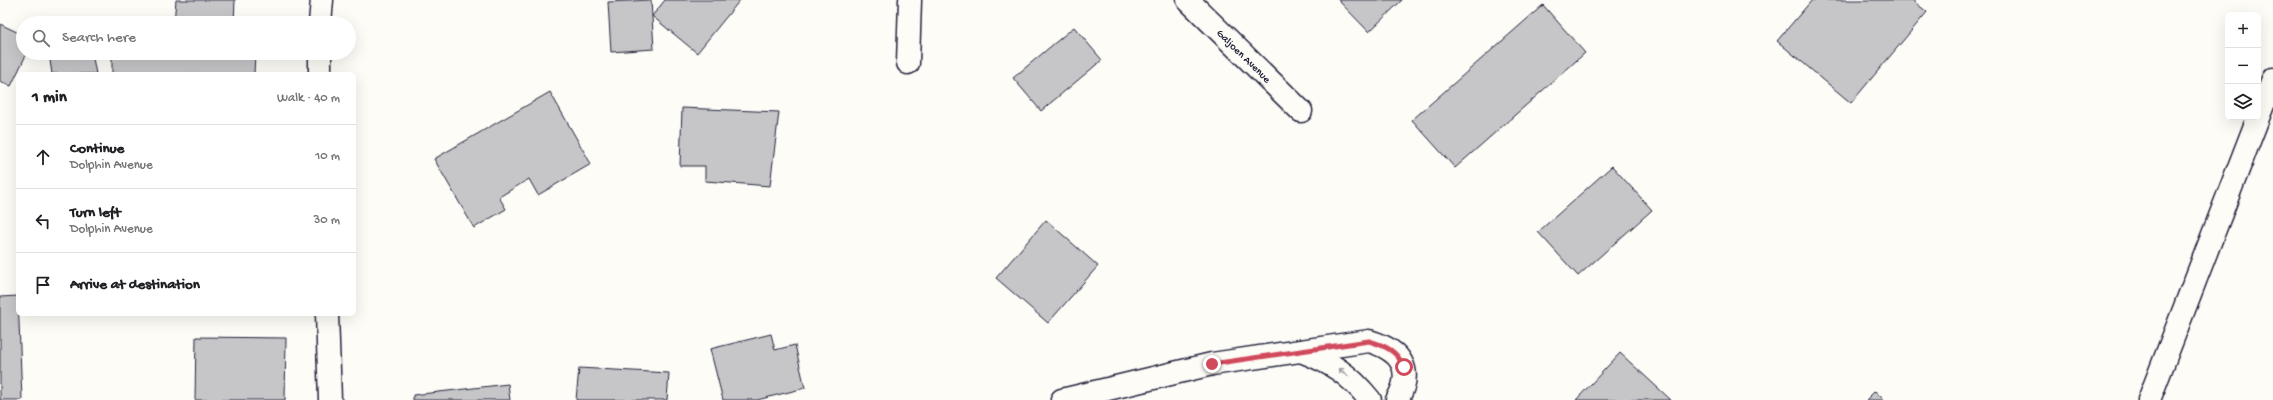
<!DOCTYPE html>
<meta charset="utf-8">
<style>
:root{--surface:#fff;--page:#f2f2f2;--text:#202124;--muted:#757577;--line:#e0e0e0}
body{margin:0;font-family:"Gochi Hand",sans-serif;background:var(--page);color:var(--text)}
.controls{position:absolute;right:12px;top:12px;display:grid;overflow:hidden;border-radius:6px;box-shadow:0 4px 16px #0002}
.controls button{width:36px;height:36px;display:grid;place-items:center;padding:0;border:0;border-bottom:1px solid var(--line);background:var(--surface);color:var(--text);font:20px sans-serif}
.stop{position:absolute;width:12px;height:12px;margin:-9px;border:3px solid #d1495b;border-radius:50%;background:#fff}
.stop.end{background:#d1495b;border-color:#fff;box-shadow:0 1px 4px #0008}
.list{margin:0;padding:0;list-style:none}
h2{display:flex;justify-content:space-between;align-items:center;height:52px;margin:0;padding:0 16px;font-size:17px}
h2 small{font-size:13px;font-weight:400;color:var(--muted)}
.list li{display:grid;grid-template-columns:26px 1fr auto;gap:12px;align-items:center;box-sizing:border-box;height:64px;padding:0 16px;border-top:1px solid var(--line)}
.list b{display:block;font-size:15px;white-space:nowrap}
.list p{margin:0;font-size:13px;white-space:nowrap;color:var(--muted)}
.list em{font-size:13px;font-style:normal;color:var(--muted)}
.icon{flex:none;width:22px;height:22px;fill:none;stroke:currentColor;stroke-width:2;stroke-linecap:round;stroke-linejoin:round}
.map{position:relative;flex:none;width:2273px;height:400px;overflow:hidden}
.search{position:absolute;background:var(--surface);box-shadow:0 4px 16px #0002;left:16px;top:16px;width:340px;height:44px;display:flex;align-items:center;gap:10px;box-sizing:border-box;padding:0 14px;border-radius:22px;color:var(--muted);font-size:15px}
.panel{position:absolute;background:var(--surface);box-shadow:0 4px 16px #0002;left:16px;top:72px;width:340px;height:244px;border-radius:6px}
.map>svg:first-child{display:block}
.building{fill:#c6c6c8;stroke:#22223b}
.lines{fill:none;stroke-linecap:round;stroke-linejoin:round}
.minor-casing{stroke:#22223b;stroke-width:25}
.minor{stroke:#fdfcf7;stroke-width:22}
.oneway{stroke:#9a9aa2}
.route{stroke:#d1495b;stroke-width:5}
.labels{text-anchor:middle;stroke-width:3.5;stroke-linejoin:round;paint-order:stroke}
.street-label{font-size:11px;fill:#22223b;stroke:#fdfcf7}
</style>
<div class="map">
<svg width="2273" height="400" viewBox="0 0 2273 400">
<rect width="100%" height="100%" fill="#fdfcf7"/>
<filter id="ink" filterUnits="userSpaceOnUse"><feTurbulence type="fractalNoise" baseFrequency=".025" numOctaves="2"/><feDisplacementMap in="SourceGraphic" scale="8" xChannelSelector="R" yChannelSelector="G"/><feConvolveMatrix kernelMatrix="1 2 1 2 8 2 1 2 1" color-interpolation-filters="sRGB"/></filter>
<g filter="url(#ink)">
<g class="building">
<path d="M176,0H235L234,23H174Z"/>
<path d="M651,0L654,49L611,52L608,2Z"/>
<path d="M665,0H740L697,53L652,16Z"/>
<path d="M1338,0H1402L1369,32Z"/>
<path d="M1812,0H1912L1927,12L1851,103L1777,41Z"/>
<path d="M1543,5L1585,53L1455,168L1412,120Z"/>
<path d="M0,24L23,35V53H27L11,86L0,81Z"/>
<path d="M1074,27L1102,60L1041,111L1013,78Z"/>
<path d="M49,53H92L96,74H52Z"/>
<path d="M112,53H255L254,74H112Z"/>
<path d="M550,92L591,164L538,195L529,179L499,197L506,209L474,228L434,159Z"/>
<path d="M682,108L779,112L770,186L705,181V166H680Z"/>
<path d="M1612,166L1652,210L1578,276L1538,232Z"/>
<path d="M1046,220L1098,266L1048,323L996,278Z"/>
<path d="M18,296L22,400H0V297Z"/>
<path d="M771,334L775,350L795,345L805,388L757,400H723L710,349Z"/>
<path d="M196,337L286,338L285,400H195Z"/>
<path d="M1620,353L1671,400H1576Z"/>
<path d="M579,368L669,373L667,400H576Z"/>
<path d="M508,384L510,400H413V395Z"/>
<path d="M1875,391L1884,400H1866Z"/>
</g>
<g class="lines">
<g class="minor-casing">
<g id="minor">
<path id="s1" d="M1188,0L1301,111"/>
<path d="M320,23L322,0"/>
<path d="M320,53V74"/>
<path d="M908,63L910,0"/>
<path d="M327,314L330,400"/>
<path d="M1301,351C1332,363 1349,374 1370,400"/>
<path d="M1062,400L1212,364L1369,341C1400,350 1415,369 1397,400"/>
<path d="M2149,400L2273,79"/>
</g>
</g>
<use href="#minor" class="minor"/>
</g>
<defs><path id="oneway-shaft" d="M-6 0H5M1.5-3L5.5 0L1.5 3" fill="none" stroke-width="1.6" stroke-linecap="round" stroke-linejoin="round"/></defs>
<use class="oneway" href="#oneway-shaft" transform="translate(1343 372) rotate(-143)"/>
</g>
<g class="lines" filter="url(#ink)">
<path class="route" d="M1212,364L1369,341C1386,346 1397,351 1404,367"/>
</g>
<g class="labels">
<g class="street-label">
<text dy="4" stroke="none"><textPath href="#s1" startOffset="79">Galjoen Avenue</textPath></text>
</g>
</g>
</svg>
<div class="controls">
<button>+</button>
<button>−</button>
<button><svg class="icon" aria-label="layers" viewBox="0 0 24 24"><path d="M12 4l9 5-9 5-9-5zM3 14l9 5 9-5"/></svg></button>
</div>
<div class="stop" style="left:1404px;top:367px"></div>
<div class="stop end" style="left:1212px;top:364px"></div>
<div class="search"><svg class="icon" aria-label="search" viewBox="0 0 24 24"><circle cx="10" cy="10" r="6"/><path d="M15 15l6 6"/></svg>Search here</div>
<section class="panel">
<h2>1 min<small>Walk · 40 m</small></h2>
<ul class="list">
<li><svg class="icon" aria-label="ahead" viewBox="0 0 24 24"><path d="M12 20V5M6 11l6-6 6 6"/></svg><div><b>Continue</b><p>Dolphin Avenue</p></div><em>10 m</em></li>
<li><svg class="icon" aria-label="left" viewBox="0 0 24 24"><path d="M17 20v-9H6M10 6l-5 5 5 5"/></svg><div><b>Turn left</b><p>Dolphin Avenue</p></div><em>30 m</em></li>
<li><svg class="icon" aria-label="arrive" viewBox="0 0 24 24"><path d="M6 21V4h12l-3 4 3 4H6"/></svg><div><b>Arrive at destination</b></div></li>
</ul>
</section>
</div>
